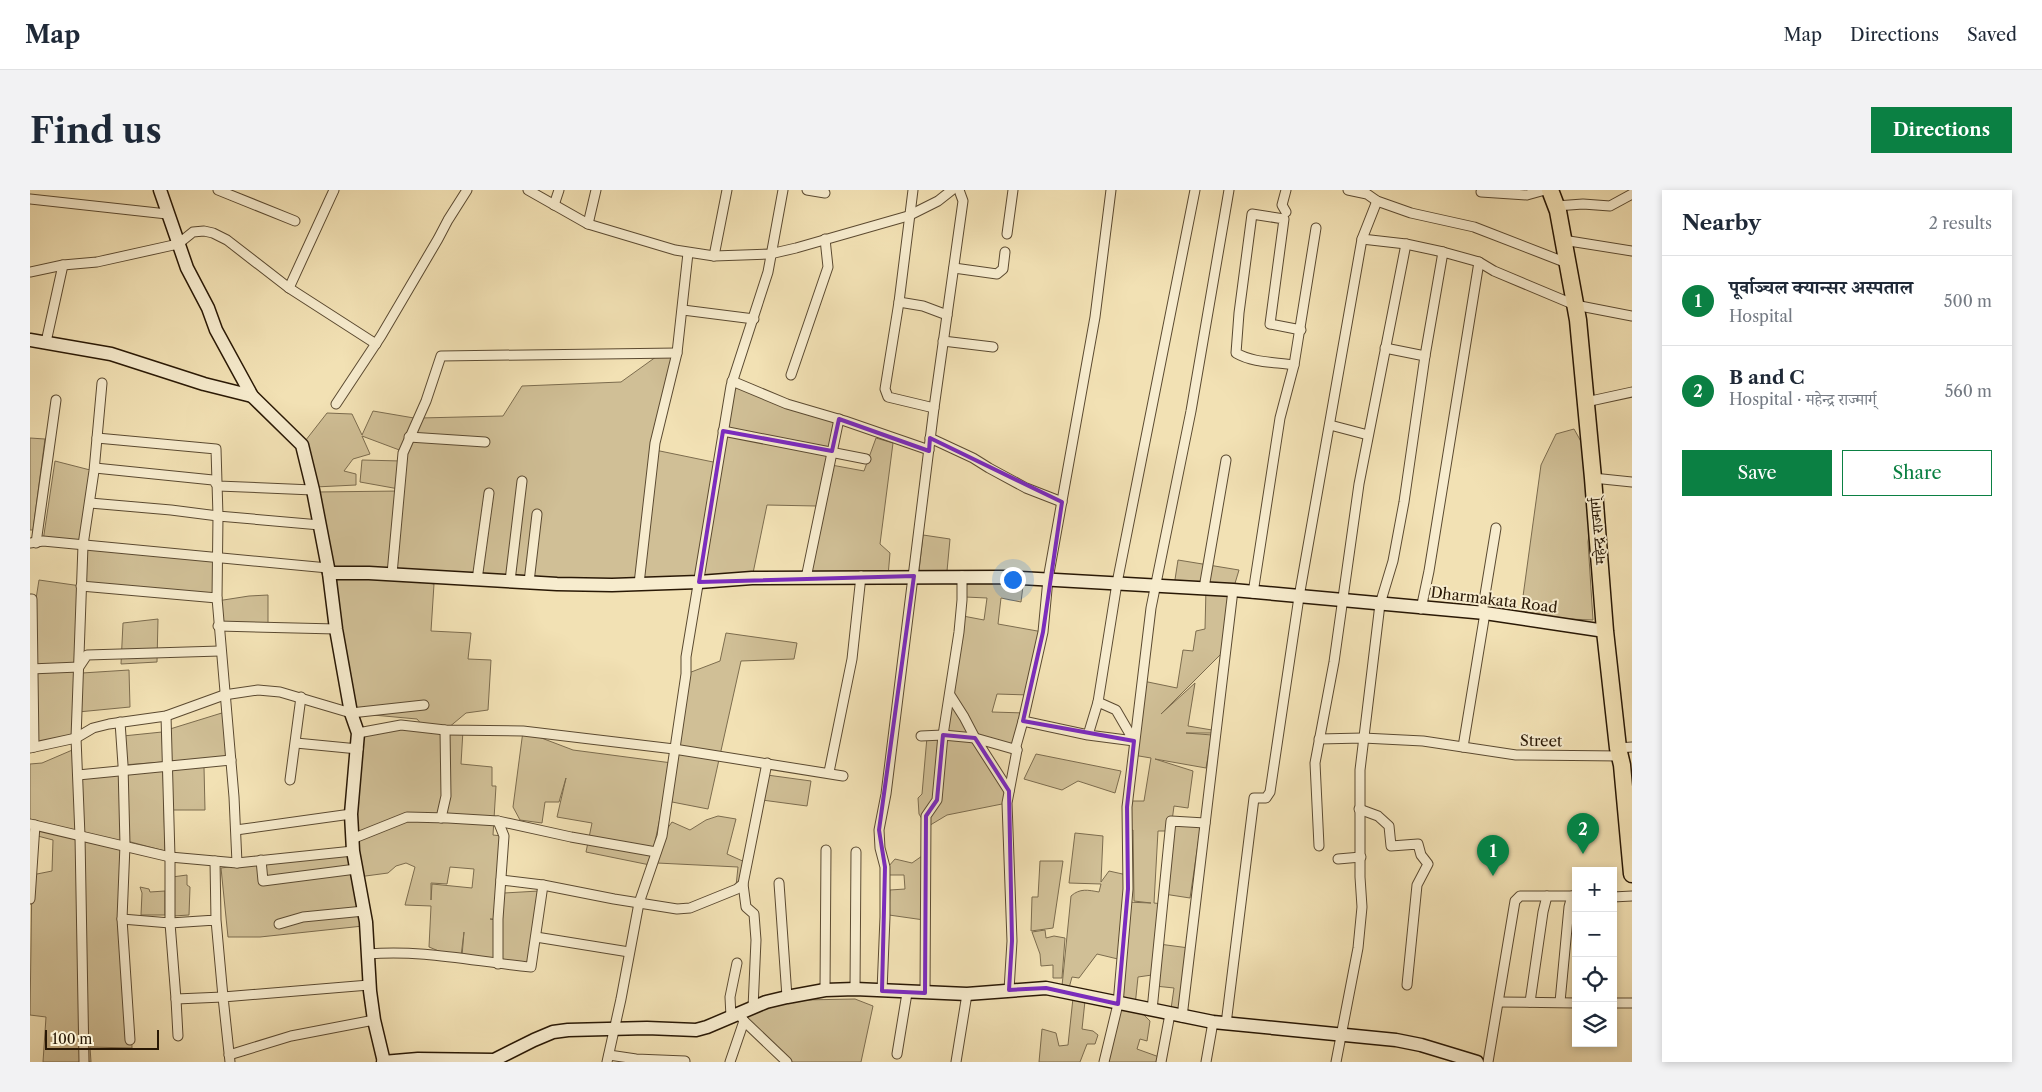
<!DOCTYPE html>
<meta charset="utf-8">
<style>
:root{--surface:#fff;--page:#f2f2f3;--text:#1f2937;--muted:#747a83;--line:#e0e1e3;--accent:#0b8043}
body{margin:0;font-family:"Libre Caslon Text","Noto Serif Devanagari",serif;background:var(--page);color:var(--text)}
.controls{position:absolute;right:15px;bottom:15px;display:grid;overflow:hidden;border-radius:0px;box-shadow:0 2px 8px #0003}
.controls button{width:45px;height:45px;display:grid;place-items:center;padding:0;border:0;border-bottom:1px solid var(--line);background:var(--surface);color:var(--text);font:25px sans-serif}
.scale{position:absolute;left:15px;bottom:12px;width:114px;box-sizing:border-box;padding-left:5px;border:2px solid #291805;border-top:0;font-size:14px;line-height:18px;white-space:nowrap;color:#291805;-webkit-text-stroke:4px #f7ecce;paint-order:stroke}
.you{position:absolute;left:982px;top:389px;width:18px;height:18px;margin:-12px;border:4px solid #fff;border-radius:50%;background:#1a73e8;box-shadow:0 0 0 8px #1a73e833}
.badge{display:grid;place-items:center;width:32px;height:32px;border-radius:50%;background:var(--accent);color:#fff;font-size:16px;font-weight:700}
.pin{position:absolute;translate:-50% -41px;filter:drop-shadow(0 1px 2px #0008)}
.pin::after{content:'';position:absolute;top:26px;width:18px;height:15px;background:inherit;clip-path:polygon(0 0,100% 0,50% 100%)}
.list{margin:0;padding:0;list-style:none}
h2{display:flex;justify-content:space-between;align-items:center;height:65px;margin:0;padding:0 20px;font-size:21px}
h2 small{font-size:16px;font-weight:400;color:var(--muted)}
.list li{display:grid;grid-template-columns:32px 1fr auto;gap:15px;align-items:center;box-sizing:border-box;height:90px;padding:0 20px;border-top:1px solid var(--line)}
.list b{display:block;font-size:19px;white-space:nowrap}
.list p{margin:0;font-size:16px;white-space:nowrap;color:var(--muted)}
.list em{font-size:16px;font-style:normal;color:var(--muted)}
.actions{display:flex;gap:10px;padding:15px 20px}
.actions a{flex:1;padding:11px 0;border:1px solid var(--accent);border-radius:0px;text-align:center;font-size:18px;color:var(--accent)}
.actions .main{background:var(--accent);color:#fff}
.icon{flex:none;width:28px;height:28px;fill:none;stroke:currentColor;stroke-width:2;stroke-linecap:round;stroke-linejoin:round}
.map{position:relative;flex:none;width:1602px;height:872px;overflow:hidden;border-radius:0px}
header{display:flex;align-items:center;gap:30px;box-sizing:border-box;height:70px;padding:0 25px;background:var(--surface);border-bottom:1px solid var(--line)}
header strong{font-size:24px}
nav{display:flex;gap:28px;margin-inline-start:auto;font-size:18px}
.intro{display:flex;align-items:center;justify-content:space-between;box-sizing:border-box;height:120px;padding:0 30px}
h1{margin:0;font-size:35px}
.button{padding:12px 22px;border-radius:0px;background:var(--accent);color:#fff;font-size:18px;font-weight:700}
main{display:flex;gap:30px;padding:0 30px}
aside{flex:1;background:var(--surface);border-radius:0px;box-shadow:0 2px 8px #0003}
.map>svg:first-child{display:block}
.green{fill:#d0bf96;stroke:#7c6c4e;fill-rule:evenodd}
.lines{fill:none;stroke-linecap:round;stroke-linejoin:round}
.street-casing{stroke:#5b4a31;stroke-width:11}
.secondary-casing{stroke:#291805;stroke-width:15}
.highway-casing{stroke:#291805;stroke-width:19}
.street{stroke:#f7ecce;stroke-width:9}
.secondary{stroke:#f7ecce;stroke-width:12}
.highway{stroke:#f2e1b4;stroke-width:16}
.marked{fill:none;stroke:#7b2cbf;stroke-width:4;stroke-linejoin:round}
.labels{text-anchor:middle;stroke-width:4;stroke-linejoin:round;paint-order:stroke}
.street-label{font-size:15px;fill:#291805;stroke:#f7ecce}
</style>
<header>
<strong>Map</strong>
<nav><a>Map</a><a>Directions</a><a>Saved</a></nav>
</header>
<div class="intro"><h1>Find us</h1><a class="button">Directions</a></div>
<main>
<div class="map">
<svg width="1602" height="872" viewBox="0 0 1602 872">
<rect width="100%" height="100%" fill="#f2e1b4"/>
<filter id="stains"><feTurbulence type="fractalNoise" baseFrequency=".004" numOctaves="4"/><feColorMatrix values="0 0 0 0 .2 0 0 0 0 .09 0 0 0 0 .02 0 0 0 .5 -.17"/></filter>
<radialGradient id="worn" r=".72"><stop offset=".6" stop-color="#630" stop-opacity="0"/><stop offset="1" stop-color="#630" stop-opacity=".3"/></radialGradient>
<g class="green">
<path d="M647,163L625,260L688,273L701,196L805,230L796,274L834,281L846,248L863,253L850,354L860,363L858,386H781L791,321L786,316L737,315L722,388L607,390L345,384L404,394L401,441L441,443L438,469L461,470L458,520L436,523L418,538L433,540L431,574L462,577V596H466L463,645L472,646L466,729H460L465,730L466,772L432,766L434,742L431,766L416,764L399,757L401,716L375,715L385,677L376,673L366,676L358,683L328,687L321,624L328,543L393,536L387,529L321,523L286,302L370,301L373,272L390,228L473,226L492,196L591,192L630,164ZM420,677L444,679L442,698L402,694L401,710V693L417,694Z"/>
<path d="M343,221L384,228L372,261L332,246L340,264L323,269L314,281L326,284V295L285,297L272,255L297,223L322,224L332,245Z"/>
<path d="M1544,239L1553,255L1561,330L1558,352L1563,430L1538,429L1491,421L1511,275L1526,244Z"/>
<path d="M0,248L15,249L3,340H0Z"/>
<path d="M332,270L371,271L369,299L330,292Z"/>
<path d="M25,271L64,281L53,355L186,367L187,411L219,406L238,405V437L188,436L187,412L51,396L52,483L99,480L100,517L48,522L46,548L0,561V447L9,390L51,396L53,355L13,351Z"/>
<path d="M893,345L920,349L917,381H889Z"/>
<path d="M1148,370L1209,380L1203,400L1196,459L1131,524L1165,493L1158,536L1182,540V543H1156L1182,545L1176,578L1125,569L1163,581L1158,618L1144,616L1142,631L1171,634L1160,708L1134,704L1140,641H1128L1124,713L1133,714L1129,754L1159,758L1151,820L1141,819L1144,798L1125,796L1122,785L1108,787L1105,816L1120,831L1117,851L1110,849L1107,859L1132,868L1131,872H1077L1092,770L1067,764L1049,788L1042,787L1039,798L1032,796L1041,706C1050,698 1058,700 1069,702L1071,694L1039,693L1045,643L1073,646L1071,692L1079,681L1097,685L1096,712L1121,713L1104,711L1103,640H1097L1099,611H1114L1121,568L1103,565L1113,491L1147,498L1153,460L1163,461L1166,441L1175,439L1176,398L1144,396Z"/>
<path d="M938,386L994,388L991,412L971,408L968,434L1013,442L999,505L967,504L962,522L995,523L985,559L948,551L976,600L977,613L917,625L897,637L889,624L888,608L892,604L897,547L915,548L933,426L954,430L957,408L935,407Z"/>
<path d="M128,429L127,472L91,474L93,433Z"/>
<path d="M696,443L767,453L764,469L711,471L678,619L637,611L640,581L620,675L556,662L562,633L527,627L536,588L529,612H515L512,633L490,630L483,617L493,541L543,560L642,573L656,484L690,471Z"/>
<path d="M195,522L201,570L140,571V539Z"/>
<path d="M132,542L133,572L93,575V546Z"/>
<path d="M47,558L48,585L133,579L135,661L97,651L94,664L102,858L60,857L61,872H13L16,827L0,825L2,685L22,681L23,650L0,644V574L12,573Z"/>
<path d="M1006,564L1091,581L1085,603L1048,591L1032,600L994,589Z"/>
<path d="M174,577L175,620H142L140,580Z"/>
<path d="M737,585L781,591L777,616L732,610Z"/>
<path d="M688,626L706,629L697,664L717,673L713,694L706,696L708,677L627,673L632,646L642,632L660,640L676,630Z"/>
<path d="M323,661L333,736L230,747H198L191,678Z"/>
<path d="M892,666L894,730L859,725L860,700L875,699L874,685H858V677L865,669L882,673Z"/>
<path d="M1010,671H1033L1023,738L1001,741L1002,707H1008Z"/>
<path d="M157,685V695L160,697L159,725L143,726L142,687Z"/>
<path d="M110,697L119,699L120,702L135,701V725H111L112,703Z"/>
<path d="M509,701L498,776L468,772L474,703Z"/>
<path d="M1015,740L1016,748L1024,746L1035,748L1032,788H1023V775L1011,776L1010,764L1002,742Z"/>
<path d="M1043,808L1055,811L1052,839L1063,841L1068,845L1065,854H1057L1050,872H1009L1012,839L1026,843L1029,856L1038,855Z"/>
<path d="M825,809L843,816L831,872H762L715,831V826L737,818L772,810Z"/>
</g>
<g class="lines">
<g class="street-casing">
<g id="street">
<path d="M188,0L265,31"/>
<path d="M498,0L558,34L645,60L684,66L740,64L766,58L878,26L908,11L922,0"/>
<path d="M777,0L795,3"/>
<path d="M883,0L869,112L893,116L917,125"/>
<path d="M1256,0L1252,15L1256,22"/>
<path d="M1318,0L1337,4L1347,11L1381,23L1444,37L1537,73"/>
<path d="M1451,2L1497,5L1515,0"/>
<path d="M0,9L137,24"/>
<path d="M524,15L529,0"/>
<path d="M1526,16L1553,14L1580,16L1602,4"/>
<path d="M558,34L566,0"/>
<path d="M977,44L983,0"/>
<path d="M1332,49L1376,54L1413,62"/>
<path d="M1533,50L1602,61"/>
<path d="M684,66L697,0"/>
<path d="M924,78L967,84L973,79L975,62"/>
<path d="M0,82L33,75L67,72L148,54L163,42L174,41L183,43L197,50L259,98L346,154"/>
<path d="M259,98L304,0"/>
<path d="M869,112L855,199L858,207L904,218"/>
<path d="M653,120L724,129"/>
<path d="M913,151L963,157"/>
<path d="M16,152L33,75"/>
<path d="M1355,158L1395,166"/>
<path d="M1264,175C1245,172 1223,173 1206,163L1209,123L1222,24L1254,29L1240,134L1271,140"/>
<path d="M761,185L798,77L795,49"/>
<path d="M702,191L757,214L815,231L899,260"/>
<path d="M1556,212L1602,202"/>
<path d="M306,214L351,146L408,49L418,30L437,0"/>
<path d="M1300,235L1338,245"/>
<path d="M693,241L836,269"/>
<path d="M379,247L455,252"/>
<path d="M67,248L186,259L188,326L290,335"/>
<path d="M900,248L943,268L959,278L996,298L1032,312"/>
<path d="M65,278L183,290L188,296L283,300"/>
<path d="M1563,288L1602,292"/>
<path d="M0,353L13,351L298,378"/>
<path d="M6,353L26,210"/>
<path d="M362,384L373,263L396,211L411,166L647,163"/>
<path d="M776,388L809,229"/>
<path d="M447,390L459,303"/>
<path d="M480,391L492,291"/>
<path d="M499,392L507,324"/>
<path d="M609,394L625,253L647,163L658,63"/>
<path d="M51,396L187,408L188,326L141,320L60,313"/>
<path d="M1174,398L1196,270"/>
<path d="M1223,403L1250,228L1264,175L1286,38"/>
<path d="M187,408L204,607L207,673"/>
<path d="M0,409H2L4,557"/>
<path d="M1391,419L1399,381L1449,72L1464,81L1545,115L1602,126"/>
<path d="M1452,423L1466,338"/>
<path d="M188,436L306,439"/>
<path d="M0,479L49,477L57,465L190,461"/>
<path d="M920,505L934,527L945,548"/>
<path d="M1068,512L1087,393L1165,0"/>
<path d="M993,531L1058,545L1104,551L1086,520L1068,512L1058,545"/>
<path d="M90,532L93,575L95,655L92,729L100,850"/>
<path d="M328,543L371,535L415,540L493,541L644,559L813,586"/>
<path d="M891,546L913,545L945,548"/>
<path d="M1289,549L1333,548L1393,551L1486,565L1590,566"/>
<path d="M266,553L328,559"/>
<path d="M1433,557L1455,423"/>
<path d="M0,558L46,548L63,538L79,534L136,526L194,505L228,500L250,502L321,523L394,515"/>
<path d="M1588,558L1602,557"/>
<path d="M799,582L822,469L831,386"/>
<path d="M48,585L201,570"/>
<path d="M260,590L271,507"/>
<path d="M979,601L945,548L987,560"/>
<path d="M1329,619L1348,626L1359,636L1361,656L1388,654L1391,665L1398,674L1387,695L1377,795"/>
<path d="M411,628L416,606L415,540"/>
<path d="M0,634L140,667L207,673L323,661"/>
<path d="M206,640L321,624"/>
<path d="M322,649L377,627L418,628L468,631L541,647L626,662"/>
<path d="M1289,656L1285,573L1304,472L1329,294L1376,54"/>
<path d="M1308,669L1331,667"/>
<path d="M231,670L233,691L326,679"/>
<path d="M185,671L186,730L193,807L146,809L140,733L186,730"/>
<path d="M471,690L513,695L584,709L647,719L660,718L707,699L713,694L737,573"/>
<path d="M749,693L757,807"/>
<path d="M713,694L716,717L724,724L726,750L723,818"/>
<path d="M1583,707L1602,706"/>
<path d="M0,709L5,635"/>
<path d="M92,729L140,733V667L136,526"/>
<path d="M249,734L273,727L334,721"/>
<path d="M506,747L599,762"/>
<path d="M338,764C392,759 447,772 501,777L513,695"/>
<path d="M468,774V729L474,646L468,631"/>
<path d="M825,799L826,662"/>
<path d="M795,800L796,660"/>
<path d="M979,800L982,751L977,613L987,560L986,556L993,531L1013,442L1018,389L1065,127L1081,0"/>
<path d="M852,801L855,727V677L850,658L849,640L856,604L904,218L933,11L929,0"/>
<path d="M895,803L896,626L907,610L913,545L929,442L932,410V386"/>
<path d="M146,809L148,846"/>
<path d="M1469,812L1546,813"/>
<path d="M1500,812L1513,722L1517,706"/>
<path d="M1530,812L1539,717L1542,706"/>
<path d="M1583,813H1602"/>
<path d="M1122,820L1141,631L1175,633"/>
<path d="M709,824L714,831L757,872"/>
<path d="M701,827L700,807L707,773"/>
<path d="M1152,827L1203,400"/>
<path d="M1196,834L1224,608H1236L1240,602L1269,407L1332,49L1347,11"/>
<path d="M867,864L877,803"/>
<path d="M199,865L261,846L344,830"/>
<path d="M579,865L606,869L655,871"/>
<path d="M54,872L50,646L46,548L53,355L64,281L72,193"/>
<path d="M200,872L193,807L339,795"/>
<path d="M577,872L591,809L609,713L632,646L656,484V467L701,196L738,82L753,0"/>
<path d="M700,872L714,831"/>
<path d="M926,872L937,804"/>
<path d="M1074,872L1088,814L1098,699L1097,617L1121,418L1161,221L1199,0"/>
<path d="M1131,872L1140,824"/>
<path d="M1176,872L1183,832"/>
<path d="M1306,872L1328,758L1332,717L1330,687V580L1350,414L1363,371L1374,312L1395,166L1413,62L1449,72"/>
<path d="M1458,872L1485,711L1490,706H1546"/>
</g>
</g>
<g class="secondary-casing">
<g id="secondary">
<path d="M130,0L157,78L178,118L186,140L222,206L272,255L283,300L299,383L306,439L321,523L328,543L321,624L323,661L336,732L340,801L344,830L354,872"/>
<path d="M0,150L81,164L174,194L222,206"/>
<path d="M299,383H339L527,394L582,395L669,392L722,388L973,387L1203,400L1455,423L1575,441"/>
<path d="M353,872L388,869L464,870L504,850L523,842L538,840L617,838L666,840L677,837L736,812L757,807L795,800L825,799L937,804L1016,798L1183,832L1366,850L1391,855L1447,872"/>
</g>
</g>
<g class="highway-casing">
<path id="highway" d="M1520,0L1528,21L1548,130L1563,288L1575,441L1588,558L1592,575L1602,684"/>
</g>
<use href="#street" class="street"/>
<use href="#secondary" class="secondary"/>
<use href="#highway" class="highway"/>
</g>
<path class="marked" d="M809,229L899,261L900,248L1032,312L1013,442L993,531L1104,551L1097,617L1098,699L1088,814L1016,798L979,800L982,751L979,601L945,548L913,545L907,610L896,626L895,803L852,801L855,677L849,640L884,386L669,392L693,241L802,261Z"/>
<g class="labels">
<g class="street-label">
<text transform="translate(1568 341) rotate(-95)" y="5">महेन्द्र राज्मार्ग्</text>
<text transform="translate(1464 410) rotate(7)" y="5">Dharmakata Road</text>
<text transform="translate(1511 551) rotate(1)" y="5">Street</text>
</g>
</g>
<rect width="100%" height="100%" filter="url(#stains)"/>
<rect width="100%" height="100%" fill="url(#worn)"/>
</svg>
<div class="controls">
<button>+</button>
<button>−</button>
<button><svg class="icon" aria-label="locate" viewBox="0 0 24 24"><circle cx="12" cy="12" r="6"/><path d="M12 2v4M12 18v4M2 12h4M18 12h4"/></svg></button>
<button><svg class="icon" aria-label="layers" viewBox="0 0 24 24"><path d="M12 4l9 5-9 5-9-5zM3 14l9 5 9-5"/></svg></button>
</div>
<div class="scale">100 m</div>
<div class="you"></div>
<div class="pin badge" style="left:1463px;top:686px">1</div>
<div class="pin badge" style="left:1553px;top:664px">2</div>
</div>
<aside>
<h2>Nearby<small>2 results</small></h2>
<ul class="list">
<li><span class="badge">1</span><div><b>पूर्वाञ्चल क्यान्सर अस्पताल</b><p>Hospital</p></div><em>500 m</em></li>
<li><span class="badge">2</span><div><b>B and C</b><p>Hospital · महेन्द्र राज्मार्ग्</p></div><em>560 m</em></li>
</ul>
<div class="actions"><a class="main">Save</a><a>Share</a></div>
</aside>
</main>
